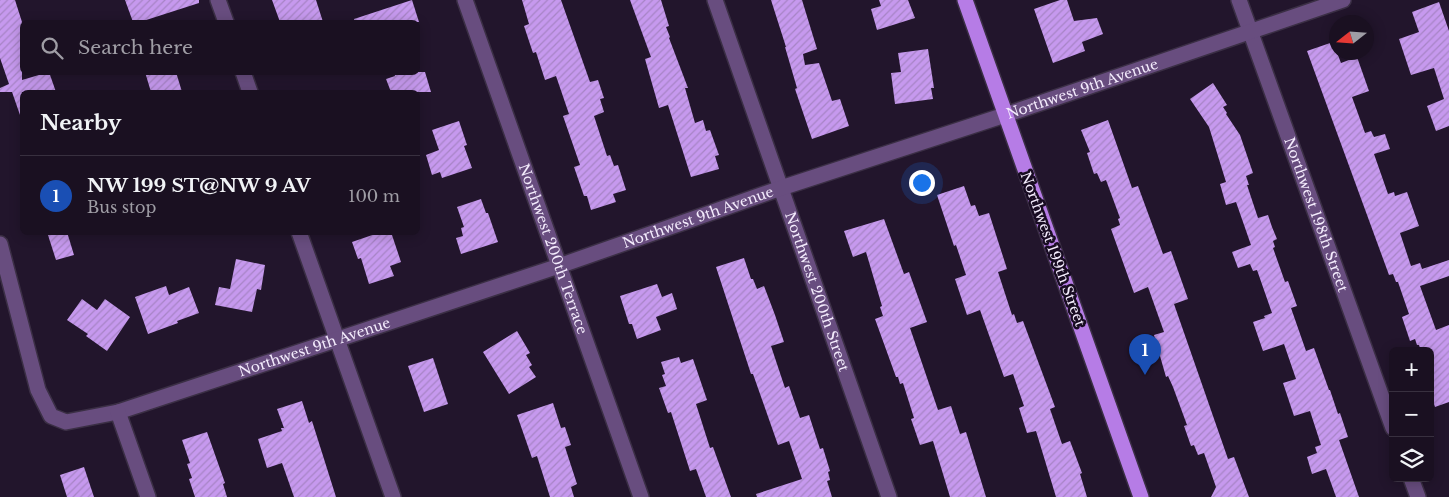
<!DOCTYPE html>
<meta charset="utf-8">
<style>
:root{--surface:#1a1021;--page:#23192a;--text:#f1f3f6;--muted:#9f9da5;--line:#38303f;--accent:#db2777}
body{margin:0;font-family:"Libre Baskerville",serif;background:var(--page);color:var(--text)}
.controls{position:absolute;right:15px;bottom:15px;display:grid;overflow:hidden;border-radius:8px;box-shadow:0 2px 12px #0003}
.controls button{width:45px;height:45px;display:grid;place-items:center;padding:0;border:0;border-bottom:1px solid var(--line);background:var(--surface);color:var(--text);font:25px sans-serif}
.compass{position:absolute;left:1329px;top:15px;width:45px;height:45px;border-radius:50%;background:var(--surface);box-shadow:0 2px 12px #0003;rotate:253deg}
.you{position:absolute;left:921px;top:182px;width:18px;height:18px;margin:-12px;border:4px solid #fff;border-radius:50%;background:#1a73e8;box-shadow:0 0 0 8px #1a73e833}
.badge{display:grid;place-items:center;width:32px;height:32px;border-radius:50%;background:var(--accent);color:#fff;font-size:16px;font-weight:700}
.pin{position:absolute;translate:-50% -41px;filter:drop-shadow(0 1px 2px #0008)}
.pin::after{content:'';position:absolute;top:26px;width:18px;height:15px;background:inherit;clip-path:polygon(0 0,100% 0,50% 100%)}
.list{margin:0;padding:0;list-style:none}
h2{display:flex;justify-content:space-between;align-items:center;height:65px;margin:0;padding:0 20px;font-size:21px}
h2 small{font-size:16px;font-weight:400;color:var(--muted)}
.list li{display:grid;grid-template-columns:32px 1fr auto;gap:15px;align-items:center;box-sizing:border-box;height:80px;padding:0 20px;border-top:1px solid var(--line)}
.list b{display:block;font-size:19px;white-space:nowrap}
.list p{margin:0;font-size:16px;white-space:nowrap;color:var(--muted)}
.list em{font-size:16px;font-style:normal;color:var(--muted)}
.icon{flex:none;width:28px;height:28px;fill:none;stroke:currentColor;stroke-width:2;stroke-linecap:round;stroke-linejoin:round}
.map{position:relative;flex:none;width:1449px;height:497px;overflow:hidden}
.search{position:absolute;background:var(--surface);box-shadow:0 2px 12px #0003;left:20px;top:20px;width:400px;height:55px;display:flex;align-items:center;gap:12px;box-sizing:border-box;padding:0 18px;border-radius:8px;color:var(--muted);font-size:19px}
.panel{position:absolute;background:var(--surface);box-shadow:0 2px 12px #0003;left:20px;top:90px;width:400px;height:145px;border-radius:8px}
.map>svg:first-child{display:block}
.building{fill:url(#building-hatch)}
.lines{fill:none;stroke-linecap:round;stroke-linejoin:round}
.minor-casing{stroke:#3b2f45;stroke-width:18}
.major-casing{stroke:#3b2f45;stroke-width:18}
.minor{stroke:#684d7f;stroke-width:15}
.major{stroke:#b67ce6;stroke-width:15}
.labels{text-anchor:middle;stroke-width:5;stroke-linejoin:round;paint-order:stroke}
.street-label{font-size:14px;fill:#f4ecfd;stroke:#180c22}
</style>
<div class="map">
<svg width="1449" height="497" viewBox="0 0 1449 497">
<defs>
<pattern id="building-hatch" width="6" height="6" patternUnits="userSpaceOnUse" patternTransform="scale(1.25)"><rect width="6" height="6" fill="#c699ee"/><path d="M-1 1l2-2M0 6l6-6M5 7l2-2" fill="none" stroke="#a784c6"/></pattern>
</defs>
<rect width="100%" height="100%" fill="#22152c"/>
<g class="building">
<path d="M0,0H15L22,22V80L49,72L56,92H22V115H20L12,92H0V88L9,84L0,58Z"/>
<path d="M125,0H199V3L140,22H133Z"/>
<path d="M272,0H316L323,22H280Z"/>
<path d="M412,0L419,22H355L354,19Z"/>
<path d="M522,0H561L590,82L598,80L604,98L600,99L604,112L594,116L607,156L610,155L614,166L618,165L626,190L613,194L616,202L591,210L587,196H584L574,167L580,165L563,116L569,114L556,76L545,80L536,52L533,53L524,26L529,24Z"/>
<path d="M630,0H661L669,26L666,27L670,37L669,38L688,88H685L695,123L703,120L706,131L710,130L719,155L715,156L719,169L691,177L668,105L659,108L645,59L651,57Z"/>
<path d="M771,0H802L817,49L803,54L805,65L819,63L832,101L840,99L849,126L812,139L795,89L797,88L785,47H786Z"/>
<path d="M879,0H908L915,18L877,30L871,9L881,6Z"/>
<path d="M1060,0H1067L1074,21L1097,18L1103,34L1082,42L1085,51L1053,63L1034,9Z"/>
<path d="M1439,2L1449,31V126L1436,131L1427,106L1444,99L1434,68L1411,75L1399,39L1419,32L1412,12Z"/>
<path d="M1333,42L1341,63L1357,57L1369,91L1352,97L1365,133L1371,131L1374,137L1385,134L1390,149L1374,154L1388,194L1394,192L1395,196L1407,192L1419,226L1400,233L1411,266L1420,263L1422,269L1449,260V276L1420,286L1436,330L1449,325V402L1435,407L1430,392V351H1421L1419,345H1417L1415,339L1410,341L1402,317L1409,314L1398,282H1396L1393,274L1389,275L1307,51Z"/>
<path d="M928,49L934,88H931L933,99L895,104L891,73L901,72L898,53Z"/>
<path d="M145,72H176L182,92H151Z"/>
<path d="M394,72H425L431,92H391L386,79L395,76Z"/>
<path d="M1213,83L1227,105L1223,107L1227,113L1226,114L1240,135L1253,173L1246,176L1249,185H1247L1258,218L1268,215L1272,227L1277,239L1273,241L1275,247L1273,248L1285,282L1288,281L1297,306L1291,308L1306,351L1314,348L1329,390H1330L1338,414L1340,413L1348,437L1339,440L1359,497H1336L1326,469L1312,474L1307,457L1317,453L1315,447L1321,445L1310,411L1294,416L1283,383L1296,379L1284,344L1263,351L1253,322L1265,318L1264,316L1272,313L1257,270L1253,271L1250,264L1238,268L1232,252L1251,245L1236,202L1226,205L1220,184L1226,182L1209,127L1190,99Z"/>
<path d="M1108,120L1132,188L1138,186L1163,254L1171,251L1188,299L1174,304L1228,459L1234,457L1249,497H1211L1216,487L1204,453L1198,455L1194,445L1191,446L1184,426L1187,425L1173,387L1168,376L1166,377L1154,335L1164,332L1148,287L1134,293L1111,229L1120,225L1118,219L1120,218L1106,180L1101,182L1097,173L1094,174L1087,153L1090,152L1081,130Z"/>
<path d="M459,121L467,145L464,146L472,168L442,178L440,172L432,175L426,155L439,150L432,130Z"/>
<path d="M964,186L971,206L975,205L979,216L989,213L1007,269L998,272L1012,315L1014,314L1017,323L1023,321L1055,407L1050,409L1062,444L1070,441L1082,473L1080,474L1087,497H1056L1036,431L1027,433L1019,408L1024,406L1013,374L1004,377L980,310L967,315L955,279L966,275L956,245L954,246L937,195Z"/>
<path d="M481,199L486,213H488L498,242L461,254L456,238L463,236L461,228L464,227L457,207Z"/>
<path d="M884,219L904,274L909,272L927,322L910,328L938,410L951,406L960,434L966,432L986,497H950L933,441L920,445L911,419L914,418L903,383L900,384L898,377H896L875,319L883,316L880,307L882,306L866,252L853,257L844,231Z"/>
<path d="M47,232H67L74,255L56,260Z"/>
<path d="M381,232H391L401,262L390,266L394,276L369,284L361,258L358,259L352,242Z"/>
<path d="M744,258L751,279H753L757,289L764,286L775,315L784,342L771,346L785,388L789,386L800,418L809,415L820,449L823,448L830,471L828,472L830,480L827,481L832,497H757L756,494L802,479L789,441L778,445L753,374H751L716,267Z"/>
<path d="M236,259L265,265L261,290L257,289L252,312L215,305L219,287L230,289Z"/>
<path d="M657,284L662,297L672,293L677,309L656,317L661,330L637,339L632,324H629L620,296Z"/>
<path d="M166,286L169,295L189,287L199,313L177,321L178,323L148,334L135,297Z"/>
<path d="M82,299L97,310L105,299L130,317L107,351L86,336L88,334L67,320Z"/>
<path d="M517,331L530,353L526,355L532,365L529,367L536,377L509,394L483,352Z"/>
<path d="M679,357L681,363L693,359L707,400L696,404L710,448L713,447L731,497H706L696,469L690,471L671,412L668,413L659,388L666,386L662,375L665,374L661,362Z"/>
<path d="M433,358L448,404L424,412L408,366Z"/>
<path d="M302,401L309,423L312,421L336,497H294L282,463L267,468L258,439L282,431L281,428H284L277,409Z"/>
<path d="M553,403L561,428L565,427L571,445L565,447L577,484L571,487L574,497H550L537,456L532,458L517,415Z"/>
<path d="M207,432L225,483L223,484L227,497H195L189,479L192,478L187,464L190,463L182,440Z"/>
<path d="M84,467L94,497H67L60,475Z"/>
</g>
<g class="lines">
<g class="minor-casing">
<g id="minor">
<path d="M218,0L226,22"/>
<path id="s1" d="M465,0L641,497"/>
<path id="s2" d="M715,0L889,497"/>
<path id="s3" d="M1239,0L1393,428"/>
<path d="M243,72L250,92"/>
<path d="M299,232L393,497"/>
<path id="s4" d="M0,244L38,390L51,416L66,422L118,412L559,266L781,188L1005,115L1343,0"/>
<path d="M118,412L148,497"/>
<path d="M1411,478L1418,497"/>
</g>
</g>
<g class="major-casing">
<path id="major" d="M965,0L1141,497"/>
</g>
<use href="#minor" class="minor"/>
<use href="#major" class="major"/>
</g>
<g class="labels">
<g class="street-label">
<text dy="5" stroke="none"><textPath href="#s4" startOffset="1266">Northwest 9th Avenue</textPath></text>
<text dy="5" stroke="none"><textPath href="#s3" startOffset="228">Northwest 198th Street</textPath></text>
<text dy="5" stroke="none"><textPath href="#s4" startOffset="861">Northwest 9th Avenue</textPath></text>
<text dy="5" stroke="none"><textPath href="#s1" startOffset="264">Northwest 200th Terrace</textPath></text>
<text transform="translate(1053 249) rotate(70)" y="5">Northwest 199th Street</text>
<text dy="5" stroke="none"><textPath href="#s2" startOffset="309">Northwest 200th Street</textPath></text>
<text dy="5" stroke="none"><textPath href="#s4" startOffset="456">Northwest 9th Avenue</textPath></text>
</g>
</g>
</svg>
<div class="controls">
<button>+</button>
<button>−</button>
<button><svg class="icon" aria-label="layers" viewBox="0 0 24 24"><path d="M12 4l9 5-9 5-9-5zM3 14l9 5 9-5"/></svg></button>
</div>
<svg class="compass" viewBox="-18 -18 36 36"><path d="M0-13l5 13h-10z" fill="#e53935"/><path d="M0 13l5-13h-10z" fill="#9f9da5"/></svg>
<div class="you"></div>
<div class="pin badge" style="left:1145px;top:375px;background:#1a4fb4">1</div>
<div class="search"><svg class="icon" aria-label="search" viewBox="0 0 24 24"><circle cx="10" cy="10" r="6"/><path d="M15 15l6 6"/></svg>Search here</div>
<section class="panel">
<h2>Nearby<small></small></h2>
<ul class="list">
<li><span class="badge" style="background:#1a4fb4">1</span><div><b>NW 199 ST@NW 9 AV</b><p>Bus stop</p></div><em>100 m</em></li>
</ul>
</section>
</div>
